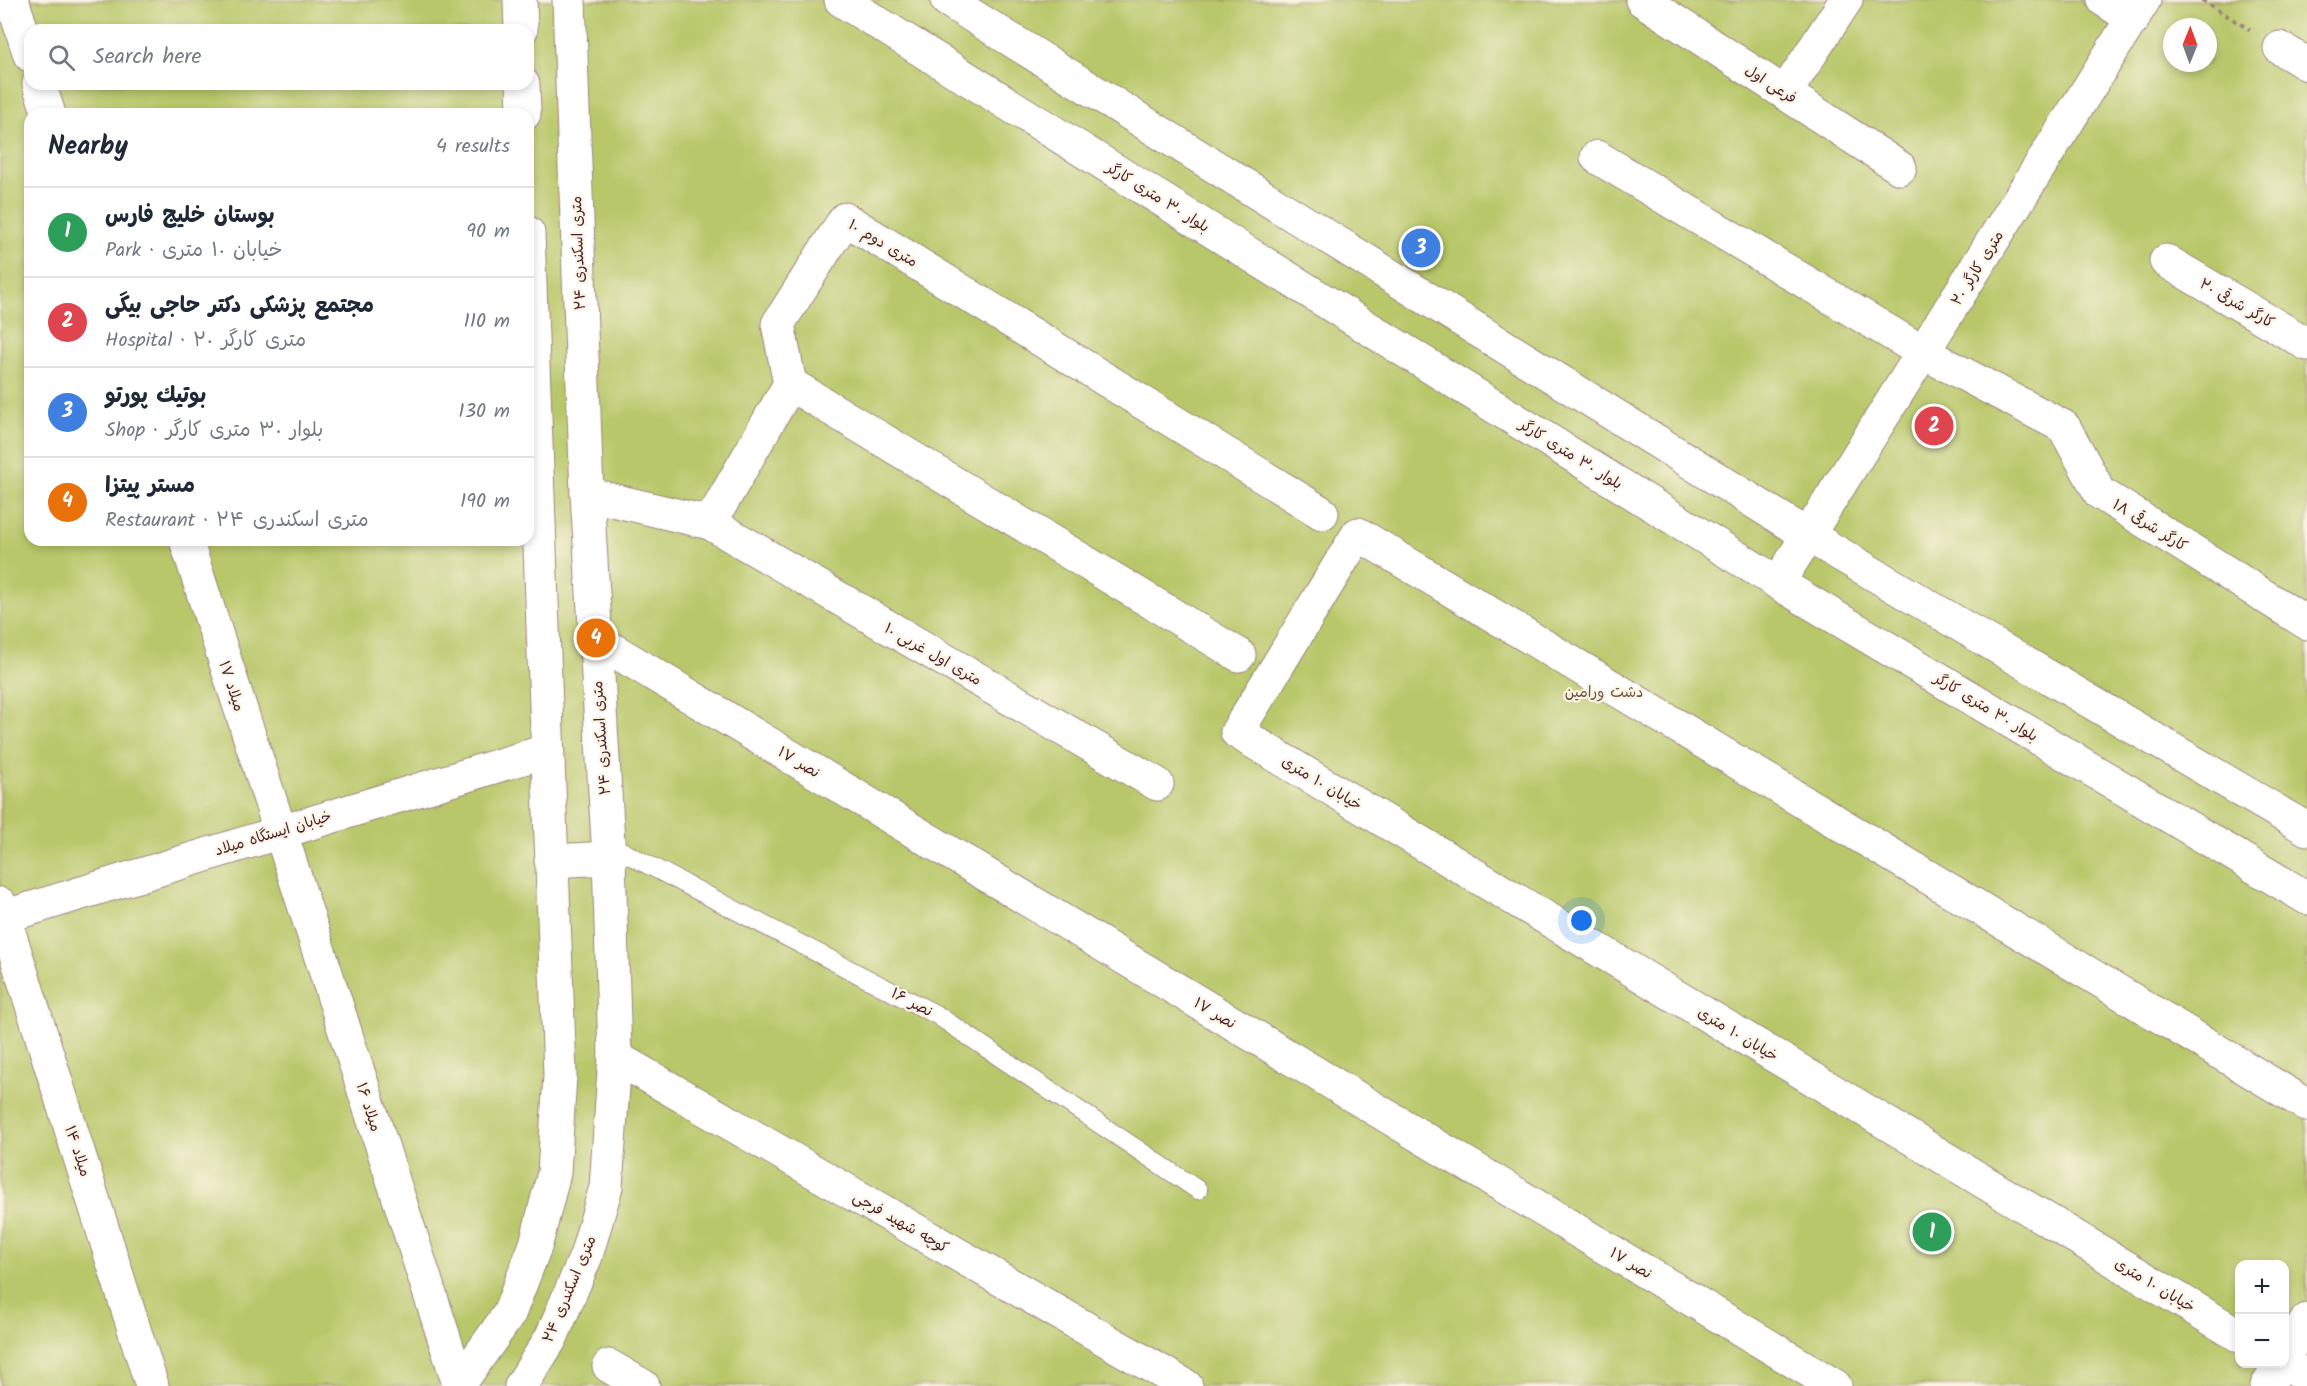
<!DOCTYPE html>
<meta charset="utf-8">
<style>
:root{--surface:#fff;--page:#f6f6f7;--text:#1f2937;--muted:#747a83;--line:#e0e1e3;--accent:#db2777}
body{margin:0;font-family:Kalam,"Playpen Sans Arabic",sans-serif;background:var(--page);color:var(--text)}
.controls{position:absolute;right:18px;bottom:18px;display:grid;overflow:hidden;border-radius:12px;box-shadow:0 3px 9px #0003}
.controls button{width:54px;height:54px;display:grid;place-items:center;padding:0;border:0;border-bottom:2px solid var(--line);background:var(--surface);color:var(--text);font:30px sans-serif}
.compass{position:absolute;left:2163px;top:18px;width:54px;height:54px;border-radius:50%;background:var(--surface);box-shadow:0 3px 9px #0003;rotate:1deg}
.you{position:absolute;left:1582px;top:921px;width:21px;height:21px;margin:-15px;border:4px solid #fff;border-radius:50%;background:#1a73e8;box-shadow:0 0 0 9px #1a73e833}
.badge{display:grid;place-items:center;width:39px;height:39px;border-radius:50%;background:var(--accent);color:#fff;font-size:20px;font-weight:700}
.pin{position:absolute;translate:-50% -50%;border:3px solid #fff;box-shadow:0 2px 6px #0006}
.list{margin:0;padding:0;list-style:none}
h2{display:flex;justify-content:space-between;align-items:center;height:78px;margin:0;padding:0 24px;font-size:26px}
h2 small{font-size:20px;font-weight:400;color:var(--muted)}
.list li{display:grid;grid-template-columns:39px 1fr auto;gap:18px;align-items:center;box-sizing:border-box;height:90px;padding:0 24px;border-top:2px solid var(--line)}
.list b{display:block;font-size:22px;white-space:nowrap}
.list p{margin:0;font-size:20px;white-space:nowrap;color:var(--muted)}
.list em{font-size:20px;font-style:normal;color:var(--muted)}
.icon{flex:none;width:33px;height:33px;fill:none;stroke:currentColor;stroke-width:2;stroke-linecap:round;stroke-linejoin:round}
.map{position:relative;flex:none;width:2307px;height:1386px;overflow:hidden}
.search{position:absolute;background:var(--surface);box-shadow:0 3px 9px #0003;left:24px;top:24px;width:510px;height:66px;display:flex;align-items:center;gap:15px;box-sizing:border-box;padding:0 21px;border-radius:18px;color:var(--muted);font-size:22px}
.panel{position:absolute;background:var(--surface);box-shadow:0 3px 9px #0003;left:24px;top:108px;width:510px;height:438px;border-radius:18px}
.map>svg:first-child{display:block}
.green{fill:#b8c769;stroke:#81734a;stroke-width:1.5;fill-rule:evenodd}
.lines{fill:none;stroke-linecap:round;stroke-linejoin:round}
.lane-casing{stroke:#a0847e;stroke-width:20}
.street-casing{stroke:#a0847e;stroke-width:35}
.secondary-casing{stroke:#a0847e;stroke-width:35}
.path{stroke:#a0847e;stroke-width:4;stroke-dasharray:4.5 4.5;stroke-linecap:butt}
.lane{stroke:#fff;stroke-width:18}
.street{stroke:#fff;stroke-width:33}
.secondary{stroke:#fff;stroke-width:33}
.labels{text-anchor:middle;stroke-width:4.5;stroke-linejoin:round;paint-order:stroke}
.street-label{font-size:15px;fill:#4a1f2b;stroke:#fcf5e5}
.park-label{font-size:15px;fill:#6b513e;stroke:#fcf5e5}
</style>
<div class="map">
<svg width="2307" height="1386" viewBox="0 0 2307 1386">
<rect width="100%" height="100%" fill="#fcf5e5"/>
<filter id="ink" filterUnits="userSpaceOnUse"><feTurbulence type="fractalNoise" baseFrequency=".0167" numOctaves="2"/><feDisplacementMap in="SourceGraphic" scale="12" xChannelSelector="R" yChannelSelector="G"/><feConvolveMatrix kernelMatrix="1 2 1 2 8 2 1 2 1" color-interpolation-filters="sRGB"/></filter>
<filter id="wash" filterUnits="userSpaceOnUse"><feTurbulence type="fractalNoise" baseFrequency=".008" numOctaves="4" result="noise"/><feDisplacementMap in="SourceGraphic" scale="24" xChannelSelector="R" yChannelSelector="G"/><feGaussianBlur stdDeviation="1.35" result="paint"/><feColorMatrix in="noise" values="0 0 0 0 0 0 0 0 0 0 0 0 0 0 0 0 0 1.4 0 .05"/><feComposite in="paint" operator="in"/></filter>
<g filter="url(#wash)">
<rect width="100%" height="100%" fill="#f7e9d1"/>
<path class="green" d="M0,0H2307V1386H0ZM2172,27H2208V63H2172ZM30,30H528V84H30ZM30,114H528V540H30ZM2240,1264H2284V1364H2240Z"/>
</g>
<g filter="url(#ink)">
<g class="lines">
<g class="lane-casing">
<path id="lane" d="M608,844L937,1015L1198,1190"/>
</g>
<g class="street-casing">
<g id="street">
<path d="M12,0L30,55"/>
<path d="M1642,0L1900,168"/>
<path d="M2104,0L2133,19"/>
<path d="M2280,48L2307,64"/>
<path d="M39,84L49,114"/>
<path d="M1785,93L1846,0"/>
<path d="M1597,157L1924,353L2064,427L2100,493L2307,623"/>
<path d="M2166,261L2307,344"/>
<path d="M790,384L1239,655"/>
<path d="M587,494L710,523L790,384L778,324L845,219L1322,513"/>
<path d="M710,523L1157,784"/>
<path d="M186,540L459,1384"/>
<path d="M0,904L152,1386"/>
<path d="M615,1057L1186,1386"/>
<path d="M2240,1336L1237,732L1358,534L2307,1105"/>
<path d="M2284,1357L2307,1320"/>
<path d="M2284,1363L2307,1377"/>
<path d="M609,1366L643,1386"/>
<path d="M2267,1386L2281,1364"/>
</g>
</g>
<g class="secondary-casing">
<g id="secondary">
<path d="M520,0L521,30"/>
<path d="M841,0L1778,583L2307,898"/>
<path d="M947,0L1809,536L2307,829"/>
<path d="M523,84L524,114"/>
<path d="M1778,583L2144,0"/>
<path d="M595,639L1835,1386"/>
<path d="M551,861L609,858"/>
<path d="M0,918L546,751"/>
<path d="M458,1386L509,1314L536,1244L554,1173L560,1075L528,233"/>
<path d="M521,1386L551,1338L586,1256L606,1187L615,1057L609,858L587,494L569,0"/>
</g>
</g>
<path class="path" d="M2202,0L2250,30"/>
<use href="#lane" class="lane"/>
<use href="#street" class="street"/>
<use href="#secondary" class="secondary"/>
</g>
</g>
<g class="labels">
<g class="street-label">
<text transform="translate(1771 84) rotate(33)" y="5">فرعی اول</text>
<text transform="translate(1158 197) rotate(32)" y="5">بلوار ۳۰ متری کارگر</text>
<text transform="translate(883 243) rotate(31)" y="5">۱۰ متری دوم</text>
<text transform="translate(578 253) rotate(-92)" y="5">۲۴ متری اسکندری</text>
<text transform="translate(1977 268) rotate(-58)" y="5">۲۰ متری کارگر</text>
<text transform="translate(2237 303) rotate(30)" y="5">کارگر شرقی ۲۰</text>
<text transform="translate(1571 454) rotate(32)" y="5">بلوار ۳۰ متری کارگر</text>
<text transform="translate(2150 525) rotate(32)" y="5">کارگر شرقی ۱۸</text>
<text transform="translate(933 654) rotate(30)" y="5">۱۰ متری اول غربی</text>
<text transform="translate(232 686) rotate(72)" y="5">میلاد ۱۷</text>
<text transform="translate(1986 707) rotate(31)" y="5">بلوار ۳۰ متری کارگر</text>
<text transform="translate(601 738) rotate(-94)" y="5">۲۴ متری اسکندری</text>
<text transform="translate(799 762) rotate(31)" y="5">نصر ۱۷</text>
<text transform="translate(1322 783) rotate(31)" y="5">خیابان ۱۰ متری</text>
<text transform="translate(273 833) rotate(-17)" y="5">خیابان ایستگاه میلاد</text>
<text transform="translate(912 1002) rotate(28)" y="5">نصر ۱۶</text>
<text transform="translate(1215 1013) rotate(31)" y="5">نصر ۱۷</text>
<text transform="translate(1738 1034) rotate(31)" y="5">خیابان ۱۰ متری</text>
<text transform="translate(369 1107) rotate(72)" y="5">میلاد ۱۶</text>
<text transform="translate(78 1151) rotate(72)" y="5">میلاد ۱۴</text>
<text transform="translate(901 1222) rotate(30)" y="5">کوچه شهید فرجی</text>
<text transform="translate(1631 1263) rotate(31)" y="5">نصر ۱۷</text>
<text transform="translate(2155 1285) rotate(31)" y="5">خیابان ۱۰ متری</text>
<text transform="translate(569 1289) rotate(-67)" y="5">۲۴ متری اسکندری</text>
</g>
<g class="park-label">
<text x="1604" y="697">دشت ورامین</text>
</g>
</g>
</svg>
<div class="controls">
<button>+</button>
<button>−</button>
</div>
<svg class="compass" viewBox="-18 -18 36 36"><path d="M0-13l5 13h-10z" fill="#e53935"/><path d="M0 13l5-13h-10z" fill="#747a83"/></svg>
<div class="you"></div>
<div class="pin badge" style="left:1932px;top:1232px;background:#2e9e5b">1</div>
<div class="pin badge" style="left:1934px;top:426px;background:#e0444e">2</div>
<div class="pin badge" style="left:1421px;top:248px;background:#3f7fe0">3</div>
<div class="pin badge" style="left:596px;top:638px;background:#e8710a">4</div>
<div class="search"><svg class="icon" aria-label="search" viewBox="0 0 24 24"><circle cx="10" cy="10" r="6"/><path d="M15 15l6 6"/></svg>Search here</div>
<section class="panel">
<h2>Nearby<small>4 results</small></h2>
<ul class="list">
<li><span class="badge" style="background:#2e9e5b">1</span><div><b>بوستان خلیج فارس</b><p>Park · خیابان ۱۰ متری</p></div><em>90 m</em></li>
<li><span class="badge" style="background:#e0444e">2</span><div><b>مجتمع پزشکی دکتر حاجی بیگی</b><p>Hospital · ۲۰ متری کارگر</p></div><em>110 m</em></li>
<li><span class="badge" style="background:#3f7fe0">3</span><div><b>بوتيك پورتو</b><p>Shop · بلوار ۳۰ متری کارگر</p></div><em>130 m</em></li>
<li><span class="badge" style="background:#e8710a">4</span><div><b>مستر پیتزا</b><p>Restaurant · ۲۴ متری اسکندری</p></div><em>190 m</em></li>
</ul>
</section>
</div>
